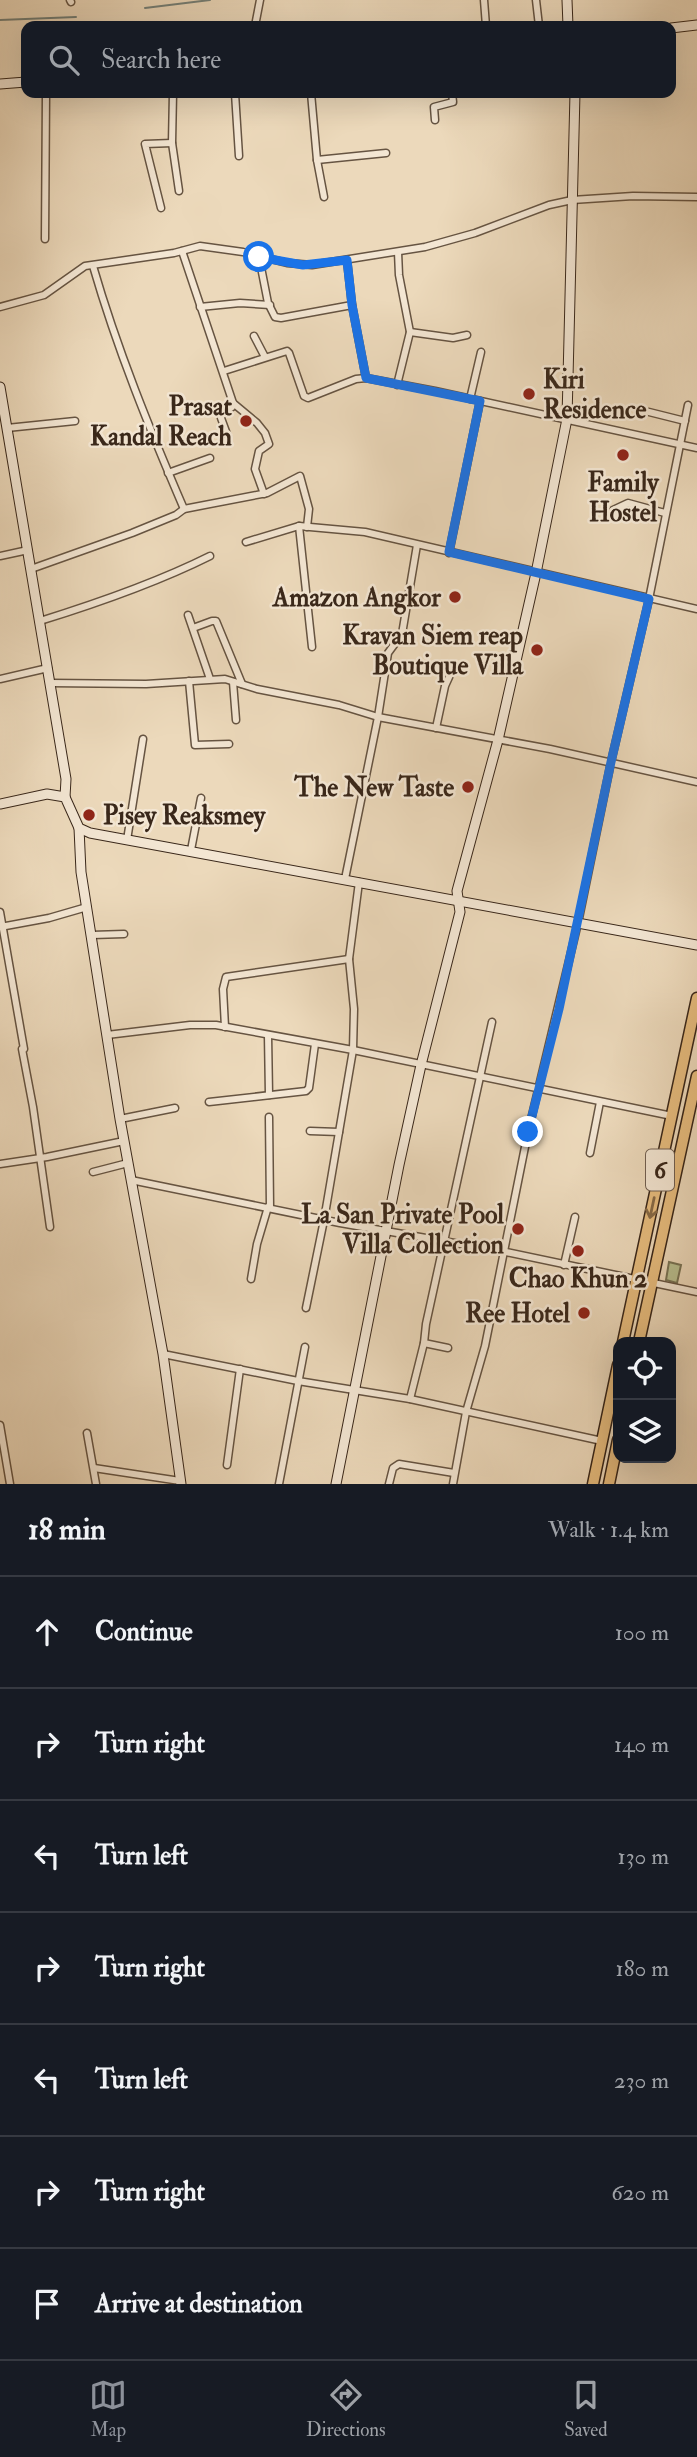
<!DOCTYPE html>
<meta charset="utf-8">
<style>
:root{--surface:#171b24;--page:#20242c;--text:#f1f3f6;--muted:#9ea1a6;--line:#363941;--accent:#8c9099}
body{margin:0;font-family:"IM FELL Double Pica",serif;background:var(--page);color:var(--text)}
.controls{position:absolute;right:21px;bottom:21px;display:grid;overflow:hidden;border-radius:14px;box-shadow:0 7px 28px #0002}
.controls button{width:63px;height:63px;display:grid;place-items:center;padding:0;border:0;border-bottom:2px solid var(--line);background:var(--surface);color:var(--text);font:35px sans-serif}
.stop{position:absolute;width:21px;height:21px;margin:-16px;border:5px solid #1a73e8;border-radius:50%;background:#fff}
.stop.end{background:#1a73e8;border-color:#fff;box-shadow:0 2px 7px #0008}
.list{margin:0;padding:0;list-style:none}
h2{display:flex;justify-content:space-between;align-items:center;height:91px;margin:0;padding:0 28px;font-size:30px}
h2 small{font-size:23px;font-weight:400;color:var(--muted)}
.list li{display:grid;grid-template-columns:46px 1fr auto;gap:21px;align-items:center;box-sizing:border-box;height:112px;padding:0 28px;border-top:2px solid var(--line)}
.list b{display:block;font-size:26px;white-space:nowrap}
.list em{font-size:23px;font-style:normal;color:var(--muted)}
.icon{flex:none;width:38px;height:38px;fill:none;stroke:currentColor;stroke-width:2;stroke-linecap:round;stroke-linejoin:round}
.map{position:relative;flex:none;width:697px;height:1484px;overflow:hidden}
.search{position:absolute;background:var(--surface);box-shadow:0 7px 28px #0002;left:21px;right:21px;top:21px;height:77px;display:flex;align-items:center;gap:18px;box-sizing:border-box;padding:0 24px;border-radius:14px;color:var(--muted);font-size:26px}
.sheet{height:875px;background:var(--surface)}
nav{display:flex;justify-content:space-around;align-items:center;box-sizing:border-box;height:98px;border-top:2px solid var(--line);background:var(--surface);font-size:19px;color:var(--muted)}
nav a{display:grid;justify-items:center;gap:4px}
nav .on{color:var(--accent)}
.map>svg:first-child{display:block}
.green{fill:#b8bf90;stroke:#787355;stroke-width:2}
.lines{fill:none;stroke-linecap:round;stroke-linejoin:round}
.stream{stroke:#737f78;stroke-width:2}
.street-casing{stroke:#665442;stroke-width:9}
.secondary-casing{stroke:#39271a;stroke-width:11}
.highway-casing{stroke:#39271a;stroke-width:13}
.street{stroke:#f3e6d3;stroke-width:6}
.secondary{stroke:#f3e6d3;stroke-width:9}
.highway{stroke:#e6bc7e;stroke-width:10}
.oneway{stroke:#876a47}
.route{stroke:#1a73e8;stroke-width:9}
.poi-dot{fill:#8f2418;stroke:#f3e6d3;stroke-width:2.5}
.labels{text-anchor:middle;stroke-width:5;stroke-linejoin:round;paint-order:stroke}
.shield{fill:#f3e6d3;stroke:#716052;stroke-width:2}
.shield-label{font-size:24px;font-weight:bold;fill:#39271a}
.poi-label{font-size:26px;font-weight:bold;fill:#39271a;stroke:#f3e6d3;text-anchor:end}
</style>
<div class="map">
<svg width="697" height="1484" viewBox="0 0 697 1484">
<rect width="100%" height="100%" fill="#ecd9bb"/>
<filter id="stains"><feTurbulence type="fractalNoise" baseFrequency=".00286" numOctaves="4"/><feColorMatrix values="0 0 0 0 .2 0 0 0 0 .09 0 0 0 0 .02 0 0 0 .5 -.17"/></filter>
<radialGradient id="worn" r=".72"><stop offset=".6" stop-color="#630" stop-opacity="0"/><stop offset="1" stop-color="#630" stop-opacity=".3"/></radialGradient>
<path class="green" d="M669,1262L681,1265L677,1283L666,1280Z"/>
<g class="lines">
<g class="stream">
<path d="M145,8L210,0"/>
<path d="M0,20L76,17"/>
</g>
<g class="street-casing">
<g id="street">
<path d="M70,0L71,2"/>
<path d="M484,0L486,26"/>
<path d="M536,0L539,26"/>
<path d="M255,26L260,0"/>
<path d="M173,93L172,143L179,191"/>
<path d="M235,93L239,156"/>
<path d="M311,93L317,160L324,197"/>
<path d="M435,120L434,107L453,102L452,93"/>
<path d="M317,160L386,153"/>
<path d="M161,208L145,144L172,143"/>
<path d="M45,239L46,93"/>
<path d="M182,251L233,403L257,423L265,433L269,444L259,451L255,469L264,494"/>
<path d="M259,257L268,303L275,317L281,318L352,305"/>
<path d="M347,260L352,305L366,378"/>
<path d="M93,266C117,349 150,430 184,509"/>
<path d="M0,307L44,295L85,266L174,253L200,246L243,252L287,263L312,265L425,247L475,233L549,205L572,200L633,196L697,197"/>
<path d="M200,307L240,303L270,305"/>
<path d="M410,332L453,338L467,335"/>
<path d="M254,336L265,357"/>
<path d="M224,371L287,351L289,353L304,396L308,398L356,379L366,378L435,391L697,448"/>
<path d="M397,385L410,332L399,275L398,252"/>
<path d="M470,399L481,352"/>
<path d="M649,412L685,421"/>
<path d="M7,428L75,421"/>
<path d="M228,437L221,418L222,414L232,407L233,403"/>
<path d="M168,473L210,458"/>
<path d="M613,510L628,503L665,513"/>
<path d="M299,526L312,647"/>
<path d="M246,542L299,526L365,532L697,609"/>
<path d="M449,553L480,401"/>
<path d="M0,556L28,550"/>
<path d="M31,569L132,533L176,515L184,509L267,493L300,476L309,509L307,527"/>
<path d="M188,615L210,679"/>
<path d="M40,621C98,603 156,583 210,556"/>
<path d="M193,628L212,621H216L242,684"/>
<path d="M0,679L48,668"/>
<path d="M189,681L195,745L229,744"/>
<path d="M233,682L236,720"/>
<path d="M50,683L146,684L225,679L257,689L339,705L378,717L550,749L697,782"/>
<path d="M436,728L445,686L450,675"/>
<path d="M127,840L143,739"/>
<path d="M191,850L201,798"/>
<path d="M345,879L378,717L388,653L402,634L417,545"/>
<path d="M0,912L24,1049"/>
<path d="M0,927L49,918L87,907"/>
<path d="M92,935L124,934"/>
<path d="M225,1027L223,989L226,977L349,959"/>
<path d="M107,1035L190,1025H216L353,1050L672,1116"/>
<path d="M268,1035L269,1095"/>
<path d="M22,1049L33,1107L50,1227"/>
<path d="M209,1102L306,1091L309,1088L315,1044"/>
<path d="M269,1117L270,1207"/>
<path d="M120,1119L175,1108"/>
<path d="M310,1131L339,1132"/>
<path d="M590,1153L600,1102"/>
<path d="M0,1164L47,1157L124,1141"/>
<path d="M93,1172L128,1163"/>
<path d="M131,1180L340,1223L506,1252L697,1292"/>
<path d="M564,1265L575,1217"/>
<path d="M251,1279L257,1244L268,1207"/>
<path d="M306,1308L324,1220L353,1050L354,1009L349,959L359,882"/>
<path d="M424,1343L448,1348"/>
<path d="M163,1354L298,1381L410,1399L602,1441"/>
<path d="M410,1399L424,1343L426,1324L492,1022"/>
<path d="M0,1425L10,1484"/>
<path d="M87,1433L96,1484"/>
<path d="M227,1465L240,1369"/>
<path d="M94,1468L180,1481"/>
<path d="M279,1484L305,1347"/>
<path d="M389,1484L393,1468L399,1464L454,1473"/>
<path d="M453,1484L466,1412L485,1346L528,1132L578,923L611,762L649,599L688,405"/>
</g>
</g>
<g class="secondary-casing">
<g id="secondary">
<path d="M567,0L568,26"/>
<path d="M671,28L697,25"/>
<path d="M0,84L26,82"/>
<path d="M0,387L66,779L65,797"/>
<path d="M0,804L47,794L65,797L79,828L90,833L697,945"/>
<path d="M79,828L81,872L120,1119L163,1354L181,1484"/>
<path d="M336,1484L399,1165L421,1065L460,912L457,891L498,740L536,573L567,419L575,93"/>
</g>
</g>
<g class="highway-casing">
<g id="highway">
<path d="M623,1342L697,998"/>
<path d="M639,1342L697,1076"/>
<path d="M593,1484L618,1365"/>
<path d="M609,1484L618,1440"/>
</g>
</g>
<use href="#street" class="street"/>
<use href="#secondary" class="secondary"/>
<use href="#highway" class="highway"/>
</g>
<defs><path id="oneway-shaft" d="M-6 0H5M1.5-3L5.5 0L1.5 3" fill="none" stroke-width="1.6" stroke-linecap="round" stroke-linejoin="round" transform="scale(1.75)"/></defs>
<use class="oneway" href="#oneway-shaft" transform="translate(652 1208) rotate(102)"/>
<g class="lines">
<path class="route" d="M259,257L303,265L347,260L352,305L366,378L480,401L449,552L649,599L611,762L559,1009L528,1132"/>
</g>
<g class="poi-dot">
<circle cx="529" cy="394" r="7"/>
<circle cx="246" cy="421" r="7"/>
<circle cx="623" cy="455" r="7"/>
<circle cx="455" cy="597" r="7"/>
<circle cx="537" cy="650" r="7"/>
<circle cx="468" cy="787" r="7"/>
<circle cx="89" cy="815" r="7"/>
<circle cx="518" cy="1229" r="7"/>
<circle cx="578" cy="1251" r="7"/>
<circle cx="584" cy="1313" r="7"/>
</g>
<g class="labels">
<rect class="shield" x="646" y="1149.5" width="28" height="41" rx="5"/>
<g class="shield-label">
<text x="660" y="1178">6</text>
</g>
<g class="poi-label">
<text x="543" y="388" text-anchor="start">Kiri<tspan x="543" dy="30">Residence</tspan></text>
<text x="232" y="415">Prasat<tspan x="232" dy="30">Kandal Reach</tspan></text>
<text x="623" y="491" text-anchor="middle">Family<tspan x="623" dy="30">Hostel</tspan></text>
<text x="441" y="606">Amazon Angkor</text>
<text x="523" y="644">Kravan Siem reap<tspan x="523" dy="30">Boutique Villa</tspan></text>
<text x="454" y="796">The New Taste</text>
<text x="103" y="824" text-anchor="start">Pisey Reaksmey</text>
<text x="504" y="1223">La San Private Pool<tspan x="504" dy="30">Villa Collection</tspan></text>
<text x="578" y="1287" text-anchor="middle">Chao Khun 2</text>
<text x="570" y="1322">Ree Hotel</text>
</g>
</g>
<rect width="100%" height="100%" filter="url(#stains)"/>
<rect width="100%" height="100%" fill="url(#worn)"/>
</svg>
<div class="controls">
<button><svg class="icon" aria-label="locate" viewBox="0 0 24 24"><circle cx="12" cy="12" r="6"/><path d="M12 2v4M12 18v4M2 12h4M18 12h4"/></svg></button>
<button><svg class="icon" aria-label="layers" viewBox="0 0 24 24"><path d="M12 4l9 5-9 5-9-5zM3 14l9 5 9-5"/></svg></button>
</div>
<div class="stop" style="left:259px;top:257px"></div>
<div class="stop end" style="left:528px;top:1132px"></div>
<div class="search"><svg class="icon" aria-label="search" viewBox="0 0 24 24"><circle cx="10" cy="10" r="6"/><path d="M15 15l6 6"/></svg>Search here</div>
</div>
<section class="sheet">
<h2>18 min<small>Walk · 1.4 km</small></h2>
<ul class="list">
<li><svg class="icon" aria-label="ahead" viewBox="0 0 24 24"><path d="M12 20V5M6 11l6-6 6 6"/></svg><div><b>Continue</b></div><em>100 m</em></li>
<li><svg class="icon" aria-label="right" viewBox="0 0 24 24"><path d="M7 20v-9h11M14 6l5 5-5 5"/></svg><div><b>Turn right</b></div><em>140 m</em></li>
<li><svg class="icon" aria-label="left" viewBox="0 0 24 24"><path d="M17 20v-9H6M10 6l-5 5 5 5"/></svg><div><b>Turn left</b></div><em>130 m</em></li>
<li><svg class="icon" aria-label="right" viewBox="0 0 24 24"><path d="M7 20v-9h11M14 6l5 5-5 5"/></svg><div><b>Turn right</b></div><em>180 m</em></li>
<li><svg class="icon" aria-label="left" viewBox="0 0 24 24"><path d="M17 20v-9H6M10 6l-5 5 5 5"/></svg><div><b>Turn left</b></div><em>230 m</em></li>
<li><svg class="icon" aria-label="right" viewBox="0 0 24 24"><path d="M7 20v-9h11M14 6l5 5-5 5"/></svg><div><b>Turn right</b></div><em>620 m</em></li>
<li><svg class="icon" aria-label="arrive" viewBox="0 0 24 24"><path d="M6 21V4h12l-3 4 3 4H6"/></svg><div><b>Arrive at destination</b></div></li>
</ul>
</section>
<nav>
<a class="on"><svg class="icon" aria-label="map" viewBox="0 0 24 24"><path d="M3 6l6-2 6 2 6-2v14l-6 2-6-2-6 2zM9 4v14M15 6v14"/></svg>Map</a>
<a><svg class="icon" aria-label="directions" viewBox="0 0 24 24"><path d="M12 3l9 9-9 9-9-9zM9 14v-3h6M13 9l2 2-2 2"/></svg>Directions</a>
<a><svg class="icon" aria-label="saved" viewBox="0 0 24 24"><path d="M7 4h10v16l-5-4-5 4z"/></svg>Saved</a>
</nav>
